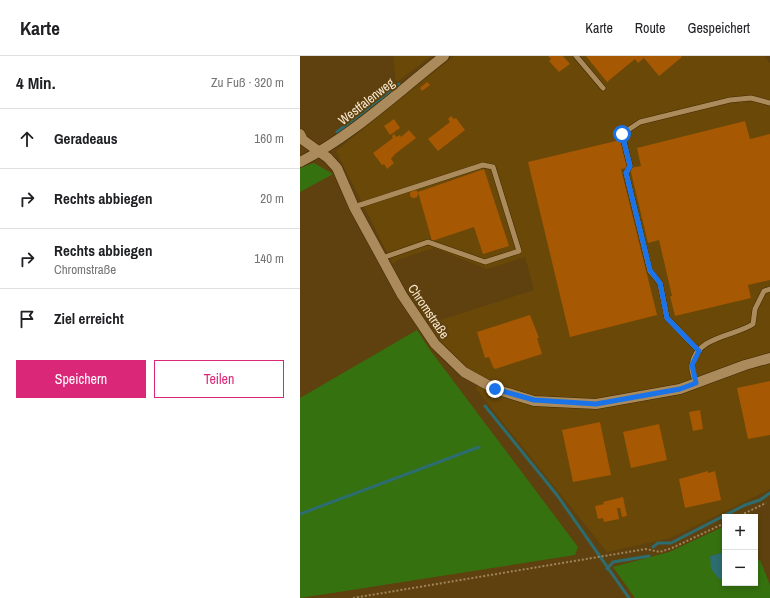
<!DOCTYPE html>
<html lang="de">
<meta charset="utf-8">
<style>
:root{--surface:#fff;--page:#f6f6f6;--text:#202124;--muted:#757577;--line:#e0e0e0;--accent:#db2777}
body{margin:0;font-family:"Archivo Narrow",sans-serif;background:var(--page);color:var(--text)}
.controls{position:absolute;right:12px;bottom:12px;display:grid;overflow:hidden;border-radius:0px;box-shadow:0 2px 6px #0003}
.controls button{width:36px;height:36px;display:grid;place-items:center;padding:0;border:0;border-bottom:1px solid var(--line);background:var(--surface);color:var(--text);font:20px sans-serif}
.stop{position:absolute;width:12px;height:12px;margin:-9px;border:3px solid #1a73e8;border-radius:50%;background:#fff}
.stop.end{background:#1a73e8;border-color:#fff;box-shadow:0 1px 4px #0008}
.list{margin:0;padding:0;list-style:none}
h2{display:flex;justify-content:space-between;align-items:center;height:52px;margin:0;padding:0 16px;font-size:17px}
h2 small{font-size:13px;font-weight:400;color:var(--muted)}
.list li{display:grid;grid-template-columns:26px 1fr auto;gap:12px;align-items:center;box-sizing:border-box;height:60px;padding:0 16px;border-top:1px solid var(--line)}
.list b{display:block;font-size:15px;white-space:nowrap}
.list p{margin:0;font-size:13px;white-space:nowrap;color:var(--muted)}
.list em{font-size:13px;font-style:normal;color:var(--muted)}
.actions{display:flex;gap:8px;padding:12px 16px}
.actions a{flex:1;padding:9px 0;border:1px solid var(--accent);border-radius:0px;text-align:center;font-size:14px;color:var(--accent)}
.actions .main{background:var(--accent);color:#fff}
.icon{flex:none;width:22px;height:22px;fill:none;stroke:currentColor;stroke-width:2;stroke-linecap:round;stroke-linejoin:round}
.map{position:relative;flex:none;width:470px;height:542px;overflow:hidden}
header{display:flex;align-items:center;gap:24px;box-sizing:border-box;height:56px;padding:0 20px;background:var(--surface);border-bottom:1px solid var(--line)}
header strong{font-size:19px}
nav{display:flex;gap:22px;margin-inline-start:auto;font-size:14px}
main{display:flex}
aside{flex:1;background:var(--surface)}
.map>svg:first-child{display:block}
.built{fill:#6a4808}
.green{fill:#35720f}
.water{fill:#2d6d6f}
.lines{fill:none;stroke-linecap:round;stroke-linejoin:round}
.stream{stroke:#2d6d6f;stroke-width:3}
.building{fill:#a65803}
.lane-casing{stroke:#3e2902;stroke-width:6}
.street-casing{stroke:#3e2902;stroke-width:11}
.path{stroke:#9d855d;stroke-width:2;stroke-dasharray:2 2;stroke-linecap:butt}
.lane{stroke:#ab8b5b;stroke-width:5}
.street{stroke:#ab8b5b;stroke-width:10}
.route{stroke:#1a73e8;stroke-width:5}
.labels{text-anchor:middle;stroke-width:4;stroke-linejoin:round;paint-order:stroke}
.street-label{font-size:13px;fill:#f8e7ce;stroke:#5e410e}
</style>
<header>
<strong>Karte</strong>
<nav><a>Karte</a><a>Route</a><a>Gespeichert</a></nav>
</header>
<main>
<aside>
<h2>4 Min.<small>Zu Fuß · 320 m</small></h2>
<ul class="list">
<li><svg class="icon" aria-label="ahead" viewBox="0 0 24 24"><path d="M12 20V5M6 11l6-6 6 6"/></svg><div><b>Geradeaus</b></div><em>160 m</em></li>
<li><svg class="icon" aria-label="right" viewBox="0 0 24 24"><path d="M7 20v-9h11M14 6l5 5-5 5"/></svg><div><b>Rechts abbiegen</b></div><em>20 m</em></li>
<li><svg class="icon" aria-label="right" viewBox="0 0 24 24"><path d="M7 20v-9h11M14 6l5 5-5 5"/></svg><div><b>Rechts abbiegen</b><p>Chromstraße</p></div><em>140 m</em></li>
<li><svg class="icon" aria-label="arrive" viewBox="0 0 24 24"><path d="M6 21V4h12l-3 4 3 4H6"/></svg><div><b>Ziel erreicht</b></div></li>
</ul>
<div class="actions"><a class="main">Speichern</a><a>Teilen</a></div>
</aside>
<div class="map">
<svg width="470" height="542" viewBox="0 0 470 542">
<rect width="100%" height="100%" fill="#5e410e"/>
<g class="built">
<path d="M93,0H131L96,27Z"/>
<path d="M154,0H464L470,7V433L371,482L307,496L176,333L181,321L162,310L146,293L128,268L234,234L225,201L187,213L134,192L97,204L93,208L36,95Z"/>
</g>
<g class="green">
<path d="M14,107L33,118L0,136V112Z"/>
<path d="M117,274L130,294L278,491L275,499L0,542V342Z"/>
<path d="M425,470V496L410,500L419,523H425V527H455V506L460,504L470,529V542H335L313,511L369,496Z"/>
</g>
<path class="water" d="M425,496V523H419L411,513L410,500Z"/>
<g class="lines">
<g class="stream">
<path d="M37,76L99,28"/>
<path d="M185,350L257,439L329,542"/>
<path d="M0,458L179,391"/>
<path d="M353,491L358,487H371L445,449L460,444L470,437"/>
<path d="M307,513L313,506L349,500"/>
</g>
</g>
<g class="building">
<path d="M248,0H263L270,8L259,16L249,5L251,3Z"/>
<path d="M286,0H381L382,1L359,20L344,2L338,7L335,3L307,26Z"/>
<path d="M127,26L130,29L122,35L120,32Z"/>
<path d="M151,60L154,63L156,62L165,74L138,95L128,83L150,66L148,63Z"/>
<path d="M94,63L100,72L90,79L84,70Z"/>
<path d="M445,65L450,83L470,78V224L448,229L451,242L375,260L370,240H372L359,184L348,187L330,112L341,110L337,92Z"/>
<path d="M109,74L116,82L95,98L91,103L94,107L87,113L84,108L82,109L73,97L93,82L92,80L94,78L96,81L100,79L101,81Z"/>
<path d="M320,84L327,112L321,113L357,259L270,281L228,106Z"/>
<path d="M184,113L209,190L183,198L174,171L132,185L118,136Z"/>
<circle cx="114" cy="138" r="4"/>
<path d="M230,259L239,282H237L242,298L195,313L193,311L189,301L185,302L177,276Z"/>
<path d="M470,325V379L448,383L437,332Z"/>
<path d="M400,354L403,373L393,375L389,356Z"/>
<path d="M300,366L311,419L273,426L262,374Z"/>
<path d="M359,368L367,404L331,412L323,376Z"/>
<path d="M408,415V417L415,415L421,444L385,452L379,423Z"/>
<path d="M323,441L327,460L322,461L320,452H317L319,463L304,466L303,462L298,463L295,450L304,448L303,446Z"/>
</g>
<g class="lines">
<g class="lane-casing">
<g id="lane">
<path d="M276,0L303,32"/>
<path d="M54,151L183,109L193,111L219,195L185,206L128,186L82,202"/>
<path d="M399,295L367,262L360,227L350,215L326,117L330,110L322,78L340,66L430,44L451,42L470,47"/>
<path d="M396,327C394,322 391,314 392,309C396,280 436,280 453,268L455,253L464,235L470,233"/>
</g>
</g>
<g class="street-casing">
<g id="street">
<path d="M0,78L3,84L28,102L37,112L54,151L102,239L135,288L164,316L195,333L234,345L296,348L380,333L445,309L470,302"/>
<path d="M0,106C52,80 98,36 144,0"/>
</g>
</g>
<g class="path">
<path d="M437,461L466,447"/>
<path d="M53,542L346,493L360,496L372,492L425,467"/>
</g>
<use href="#lane" class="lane"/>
<use href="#street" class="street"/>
</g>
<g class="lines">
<path class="route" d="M195,333L234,344L296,348L380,333L396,327L392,309L399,295L367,262L360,227L350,214L326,117L330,110L322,78"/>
</g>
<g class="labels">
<g class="street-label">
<text transform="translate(66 45) rotate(-38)" y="5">Westfalenweg</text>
<text transform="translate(129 255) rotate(56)" y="5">Chromstraße</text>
</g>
</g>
</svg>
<div class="controls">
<button>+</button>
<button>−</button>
</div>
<div class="stop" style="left:322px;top:78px"></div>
<div class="stop end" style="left:195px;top:333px"></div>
</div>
</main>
